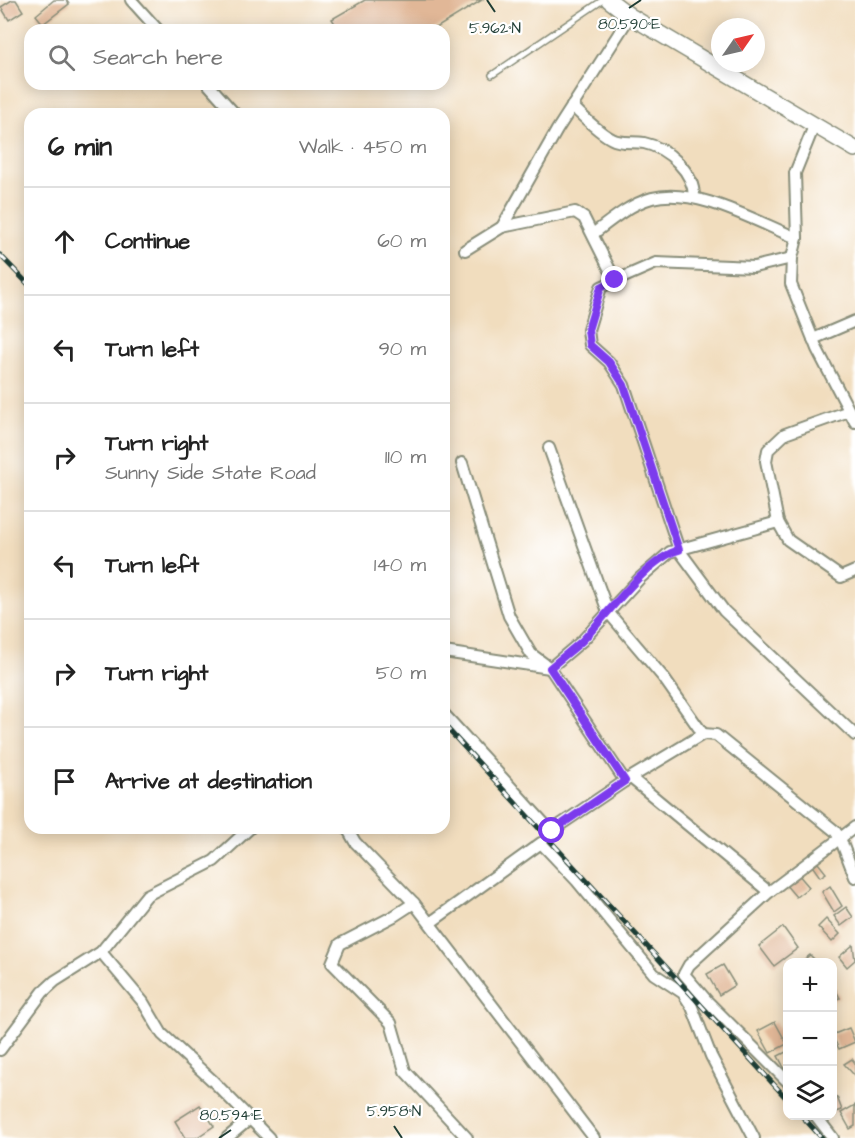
<!DOCTYPE html>
<meta charset="utf-8">
<style>
:root{--surface:#fff;--page:#f2f2f2;--text:#222;--muted:#767676;--line:#e0e0e0}
body{margin:0;font-family:"Architects Daughter",sans-serif;background:var(--page);color:var(--text)}
.controls{position:absolute;right:18px;bottom:18px;display:grid;overflow:hidden;border-radius:12px;box-shadow:0 3px 15px #0003}
.controls button{width:54px;height:54px;display:grid;place-items:center;padding:0;border:0;border-bottom:2px solid var(--line);background:var(--surface);color:var(--text);font:30px sans-serif}
.compass{position:absolute;left:711px;top:18px;width:54px;height:54px;border-radius:50%;background:var(--surface);box-shadow:0 3px 15px #0003;rotate:56deg}
.stop{position:absolute;width:18px;height:18px;margin:-14px;border:4px solid #7c3aed;border-radius:50%;background:#fff}
.stop.end{background:#7c3aed;border-color:#fff;box-shadow:0 2px 6px #0008}
.list{margin:0;padding:0;list-style:none}
h2{display:flex;justify-content:space-between;align-items:center;height:78px;margin:0;padding:0 24px;font-size:26px}
h2 small{font-size:20px;font-weight:400;color:var(--muted)}
.list li{display:grid;grid-template-columns:39px 1fr auto;gap:18px;align-items:center;box-sizing:border-box;height:108px;padding:0 24px;border-top:2px solid var(--line)}
.list b{display:block;font-size:22px;white-space:nowrap}
.list p{margin:0;font-size:20px;white-space:nowrap;color:var(--muted)}
.list em{font-size:20px;font-style:normal;color:var(--muted)}
.icon{flex:none;width:33px;height:33px;fill:none;stroke:currentColor;stroke-width:2;stroke-linecap:round;stroke-linejoin:round}
.map{position:relative;flex:none;width:855px;height:1138px;overflow:hidden}
.search{position:absolute;background:var(--surface);box-shadow:0 3px 15px #0003;left:24px;top:24px;width:426px;height:66px;display:flex;align-items:center;gap:15px;box-sizing:border-box;padding:0 21px;border-radius:18px;color:var(--muted);font-size:22px}
.panel{position:absolute;background:var(--surface);box-shadow:0 3px 15px #0003;left:24px;top:108px;width:426px;height:726px;border-radius:18px}
.map>svg:first-child{display:block}
.building{fill:#e1b797}
.lines{fill:none;stroke-linecap:round;stroke-linejoin:round}
.lane-casing{stroke:#888d79;stroke-width:8}
.street-casing{stroke:#888d79;stroke-width:14}
.secondary-casing{stroke:#888d79;stroke-width:18}
.lane{stroke:#fff;stroke-width:5}
.street{stroke:#fff;stroke-width:10}
.secondary{stroke:#fff;stroke-width:15}
.rail-casing{stroke:#1f3d34;stroke-width:5}
.rail{stroke:#fff;stroke-width:3;stroke-dasharray:9;stroke-linecap:butt}
.route{stroke:#7c3aed;stroke-width:8}
.ticks{fill:none;stroke:#1f3d34;stroke-width:2}
.ticks-label{font-size:15px;text-anchor:middle;fill:#1f3d34;stroke:#fff;stroke-width:4.5;stroke-linejoin:round;paint-order:stroke}
</style>
<div class="map">
<svg width="855" height="1138" viewBox="0 0 855 1138">
<rect width="100%" height="100%" fill="#fff"/>
<filter id="ink" filterUnits="userSpaceOnUse"><feTurbulence type="fractalNoise" baseFrequency=".0167" numOctaves="2"/><feDisplacementMap in="SourceGraphic" scale="12" xChannelSelector="R" yChannelSelector="G"/><feConvolveMatrix kernelMatrix="1 2 1 2 8 2 1 2 1" color-interpolation-filters="sRGB"/></filter>
<filter id="wash" filterUnits="userSpaceOnUse"><feTurbulence type="fractalNoise" baseFrequency=".008" numOctaves="4" result="noise"/><feDisplacementMap in="SourceGraphic" scale="24" xChannelSelector="R" yChannelSelector="G"/><feGaussianBlur stdDeviation="1.35" result="paint"/><feColorMatrix in="noise" values="0 0 0 0 0 0 0 0 0 0 0 0 0 0 0 0 0 1.4 0 .05"/><feComposite in="paint" operator="in"/></filter>
<g filter="url(#wash)">
<rect width="100%" height="100%" fill="#f1ddbe"/>
<g id="blocks">
<g class="building">
<path d="M12,0H16L23,11L9,20L1,7Z"/>
<path d="M54,0H66L69,4L43,24L36,15Z"/>
<path d="M365,0H482L433,30H339L332,19Z"/>
<path d="M818,863L826,873L820,877L813,867Z"/>
<path d="M797,873L809,887L796,897L785,884Z"/>
<path d="M830,886L842,906L834,912L822,892Z"/>
<path d="M846,907L853,917L841,926L834,916Z"/>
<path d="M826,919L840,934L832,942L818,927Z"/>
<path d="M783,927L798,948L774,966L759,946Z"/>
<path d="M853,945L855,960L847,967L839,957Z"/>
<path d="M810,955L817,962H801Z"/>
<path d="M723,965L735,985L719,995L707,974Z"/>
<path d="M832,983L840,998L832,1000Z"/>
<path d="M775,1022L787,1044L770,1053L758,1031Z"/>
<path d="M849,1028L855,1042L839,1049L832,1035Z"/>
<path d="M788,1051V1075L778,1056Z"/>
<path d="M852,1059L855,1063V1076L844,1064Z"/>
<path d="M837,1097L842,1110L834,1113L832,1098Z"/>
<path d="M200,1105L214,1126L196,1138H185L175,1121Z"/>
<path d="M855,1105V1126L850,1129L841,1113Z"/>
</g>
</g>
</g>
<g filter="url(#ink)">
<use href="#blocks" fill-opacity="0" stroke="#888d79" stroke-width="1.5"/>
<g class="lines">
<g class="lane-casing">
<path id="lane" d="M492,75L603,0"/>
</g>
<g class="street-casing">
<g id="street">
<path d="M131,0L158,30"/>
<path d="M208,84L235,114"/>
<path d="M572,106C584,117 598,132 612,139C620,144 634,141 644,143C668,148 694,172 694,197"/>
<path d="M814,126L795,173L797,238L792,258L791,284L817,349L855,422"/>
<path d="M502,227L557,130L630,16"/>
<path d="M593,234C610,221 630,204 652,198C695,186 757,222 797,238"/>
<path d="M465,250L502,227L575,212L584,218L615,280"/>
<path d="M792,258L754,267L656,263L601,287L588,330L590,345L609,362L624,385L679,550L724,611L855,735"/>
<path d="M813,339L855,321"/>
<path d="M549,448L608,612L663,677L703,734"/>
<path d="M462,463L509,616L531,654L550,668L625,781"/>
<path d="M778,522L766,461L768,450L785,434L849,411"/>
<path d="M444,652L550,668L582,641L640,578L670,552L778,522L788,540L841,577L855,571"/>
<path d="M444,714L551,831L625,781L703,734L716,735L835,831L840,838L855,877"/>
<path d="M631,778L769,892"/>
<path d="M347,828L355,842L414,903L594,1138"/>
<path d="M414,903L394,916L340,944L332,963L391,1023L405,1071L467,1138"/>
<path d="M430,923L541,843L577,881L654,974L683,993L692,1007L711,1056L754,1138"/>
<path d="M101,952L143,1002L162,1034L213,1081L269,1138"/>
<path d="M0,1050L43,992L55,981L101,952L147,895L214,861L250,828"/>
<path d="M788,1082L708,1002L684,974L689,965L769,892L855,827"/>
<path d="M816,1116L833,1138"/>
<path d="M227,1138L251,1118"/>
</g>
</g>
<g class="secondary-casing">
<path id="secondary" d="M609,0L630,16L855,149"/>
</g>
<use href="#lane" class="lane"/>
<use href="#street" class="street"/>
<use href="#secondary" class="secondary"/>
<g class="rail-casing">
<g id="rail">
<path d="M0,255L30,286"/>
<path d="M444,725L788,1100"/>
<path d="M802,1116L822,1138"/>
</g>
</g>
<use href="#rail" class="rail"/>
</g>
</g>
<g class="lines" filter="url(#ink)">
<path class="route" d="M552,831L625,781L550,668C560,659 572,650 582,641C607,616 646,559 679,550L624,385L609,362L590,345L588,330L601,287L615,280"/>
</g>
<path class="ticks" d="M487,0L495,12M629,8L641,0M394,1126L402,1138M219,1138L231,1130"/>
<g class="ticks-label">
<text x="629" y="29">80.590°E</text>
<text x="495" y="33">5.962°N</text>
<text x="394" y="1116">5.958°N</text>
<text x="231" y="1120">80.594°E</text>
</g>
</svg>
<div class="controls">
<button>+</button>
<button>−</button>
<button><svg class="icon" aria-label="layers" viewBox="0 0 24 24"><path d="M12 4l9 5-9 5-9-5zM3 14l9 5 9-5"/></svg></button>
</div>
<svg class="compass" viewBox="-18 -18 36 36"><path d="M0-13l5 13h-10z" fill="#e53935"/><path d="M0 13l5-13h-10z" fill="#767676"/></svg>
<div class="stop" style="left:552px;top:831px"></div>
<div class="stop end" style="left:615px;top:280px"></div>
<div class="search"><svg class="icon" aria-label="search" viewBox="0 0 24 24"><circle cx="10" cy="10" r="6"/><path d="M15 15l6 6"/></svg>Search here</div>
<section class="panel">
<h2>6 min<small>Walk · 450 m</small></h2>
<ul class="list">
<li><svg class="icon" aria-label="ahead" viewBox="0 0 24 24"><path d="M12 20V5M6 11l6-6 6 6"/></svg><div><b>Continue</b></div><em>60 m</em></li>
<li><svg class="icon" aria-label="left" viewBox="0 0 24 24"><path d="M17 20v-9H6M10 6l-5 5 5 5"/></svg><div><b>Turn left</b></div><em>90 m</em></li>
<li><svg class="icon" aria-label="right" viewBox="0 0 24 24"><path d="M7 20v-9h11M14 6l5 5-5 5"/></svg><div><b>Turn right</b><p>Sunny Side State Road</p></div><em>110 m</em></li>
<li><svg class="icon" aria-label="left" viewBox="0 0 24 24"><path d="M17 20v-9H6M10 6l-5 5 5 5"/></svg><div><b>Turn left</b></div><em>140 m</em></li>
<li><svg class="icon" aria-label="right" viewBox="0 0 24 24"><path d="M7 20v-9h11M14 6l5 5-5 5"/></svg><div><b>Turn right</b></div><em>50 m</em></li>
<li><svg class="icon" aria-label="arrive" viewBox="0 0 24 24"><path d="M6 21V4h12l-3 4 3 4H6"/></svg><div><b>Arrive at destination</b></div></li>
</ul>
</section>
</div>
